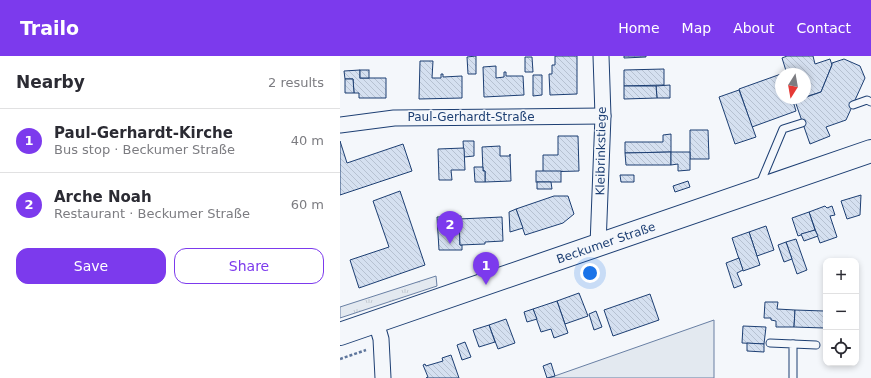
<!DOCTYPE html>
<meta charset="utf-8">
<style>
:root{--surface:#fff;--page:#f7f7f7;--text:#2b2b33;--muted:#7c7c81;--line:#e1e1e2;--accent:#7c3aed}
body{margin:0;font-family:"DejaVu Sans",sans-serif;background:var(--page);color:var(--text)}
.controls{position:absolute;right:12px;bottom:12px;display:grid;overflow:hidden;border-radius:8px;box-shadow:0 2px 6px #0003}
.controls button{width:36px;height:36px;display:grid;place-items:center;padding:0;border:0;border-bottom:1px solid var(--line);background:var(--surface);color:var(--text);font:20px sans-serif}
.compass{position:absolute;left:435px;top:12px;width:36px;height:36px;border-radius:50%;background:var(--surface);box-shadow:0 2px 6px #0003;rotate:191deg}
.you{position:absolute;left:250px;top:217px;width:14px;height:14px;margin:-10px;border:3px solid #fff;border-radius:50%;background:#1a73e8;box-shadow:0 0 0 6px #1a73e833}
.badge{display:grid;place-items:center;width:26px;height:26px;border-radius:50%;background:var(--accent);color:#fff;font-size:13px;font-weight:700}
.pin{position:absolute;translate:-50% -33px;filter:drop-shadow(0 1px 2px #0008)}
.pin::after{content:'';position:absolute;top:21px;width:14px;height:12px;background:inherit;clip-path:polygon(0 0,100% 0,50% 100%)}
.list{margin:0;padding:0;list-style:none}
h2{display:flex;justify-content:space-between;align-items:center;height:52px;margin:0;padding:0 16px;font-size:17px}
h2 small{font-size:13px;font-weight:400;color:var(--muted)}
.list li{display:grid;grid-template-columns:26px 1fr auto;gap:12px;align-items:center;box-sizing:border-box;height:64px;padding:0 16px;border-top:1px solid var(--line)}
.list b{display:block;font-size:15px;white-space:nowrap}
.list p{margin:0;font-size:13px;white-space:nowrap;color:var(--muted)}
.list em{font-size:13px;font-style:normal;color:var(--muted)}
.actions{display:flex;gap:8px;padding:12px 16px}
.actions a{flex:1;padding:9px 0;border:1px solid var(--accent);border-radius:12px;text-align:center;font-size:14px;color:var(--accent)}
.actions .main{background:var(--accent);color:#fff}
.icon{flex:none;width:22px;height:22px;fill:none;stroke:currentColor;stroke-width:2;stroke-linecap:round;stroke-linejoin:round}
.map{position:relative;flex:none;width:531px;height:322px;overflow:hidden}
header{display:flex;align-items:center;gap:24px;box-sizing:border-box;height:56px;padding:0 20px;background:var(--accent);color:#fff}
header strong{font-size:19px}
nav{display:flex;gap:22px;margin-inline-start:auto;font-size:14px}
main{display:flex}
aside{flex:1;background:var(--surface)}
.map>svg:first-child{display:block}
.grass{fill:url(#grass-tufts);stroke:#687fa3}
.green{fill:#e3e9f0;stroke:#687fa3}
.building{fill:url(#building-back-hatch);stroke:#1d3f73}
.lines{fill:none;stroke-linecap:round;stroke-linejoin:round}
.service-casing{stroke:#1d3f73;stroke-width:9}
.minor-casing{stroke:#1d3f73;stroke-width:17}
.primary-casing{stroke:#1d3f73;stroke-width:24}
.path{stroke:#5e769c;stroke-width:2.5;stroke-dasharray:3 2;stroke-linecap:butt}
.service{stroke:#f4f7fb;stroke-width:7}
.minor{stroke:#f4f7fb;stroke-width:15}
.primary{stroke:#f4f7fb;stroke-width:22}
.labels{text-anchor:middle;stroke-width:3;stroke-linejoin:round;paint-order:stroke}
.street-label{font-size:12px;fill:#1d3f73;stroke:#f4f7fb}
</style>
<header>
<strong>Trailo</strong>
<nav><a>Home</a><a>Map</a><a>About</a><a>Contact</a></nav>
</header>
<main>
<aside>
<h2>Nearby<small>2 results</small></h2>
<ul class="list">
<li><span class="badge">1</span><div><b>Paul-Gerhardt-Kirche</b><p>Bus stop · Beckumer Straße</p></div><em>40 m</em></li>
<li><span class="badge">2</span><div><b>Arche Noah</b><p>Restaurant · Beckumer Straße</p></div><em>60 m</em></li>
</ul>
<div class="actions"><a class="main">Save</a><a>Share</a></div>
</aside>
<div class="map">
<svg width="531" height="322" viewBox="0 0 531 322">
<defs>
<pattern id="grass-tufts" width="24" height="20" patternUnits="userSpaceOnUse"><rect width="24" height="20" fill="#e3e9f0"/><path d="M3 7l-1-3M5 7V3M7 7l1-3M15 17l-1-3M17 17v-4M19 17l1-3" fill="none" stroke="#c2c9d1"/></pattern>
<pattern id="building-back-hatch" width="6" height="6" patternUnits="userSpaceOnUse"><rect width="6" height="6" fill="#d5e0f0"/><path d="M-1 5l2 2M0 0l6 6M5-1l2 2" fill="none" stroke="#b6c1d1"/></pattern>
</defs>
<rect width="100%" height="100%" fill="#f4f7fb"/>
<path class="grass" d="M96,220L97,230L0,262V251Z"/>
<path class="green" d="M374,264V322H209Z"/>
<g class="building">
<path d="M136,0V18H128L127,1Z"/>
<path d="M215,0H237V38L210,39L209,18H212V9H215Z"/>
<path d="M284,0H306V1L284,2Z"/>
<path d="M447,0H473L475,8L490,3L492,9L481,36L465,41V18H447L442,2Z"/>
<path d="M185,1H192L193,16H185Z"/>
<path d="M504,3L520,10L525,22L506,64L486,71L490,80L470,88L455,45L481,36L492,9V7Z"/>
<path d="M80,5H93L92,22H101V18H103V21L122,20V42L79,43Z"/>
<path d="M156,10V22L164,21V16H166V20H183L184,39L144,41L143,11Z"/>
<path d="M324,13V29L284,30V14Z"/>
<path d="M20,14V22H46V42H19V37H14L13,23H5L4,15Z"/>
<rect x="20" y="14" width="9" height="8"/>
<path d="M441,18V42H463L453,45L456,55L412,71L399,33Z"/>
<path d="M193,19H202V39L193,40Z"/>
<path d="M5,23H13L14,37H5Z"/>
<path d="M330,29V42H317L316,30Z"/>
<path d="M284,30H316L317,42L284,43Z"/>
<path d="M399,34L416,81L395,88L379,41Z"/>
<path d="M350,74H368L369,103H350Z"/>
<path d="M331,78V96L285,97V86H323V79Z"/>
<path d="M218,80H238L239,115L203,116V99H218Z"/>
<path d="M0,85L7,107L63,88L72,115L0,139Z"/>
<path d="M123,85H134V100L124,101Z"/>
<path d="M160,90V100H170V98L171,125L145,126V115H143L142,91Z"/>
<path d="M124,92L125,114H111L112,124H99L98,93Z"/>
<path d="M331,96V109H286L285,97Z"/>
<path d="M331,96H350V114L338,115V108L331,109Z"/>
<path d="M134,111H143V115H145V126H135Z"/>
<rect x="196" y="115" width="25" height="11"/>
<path d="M280,119H294V126H281Z"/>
<path d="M348,125L350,131L335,136L333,130Z"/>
<path d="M197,126H211L212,133H197Z"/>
<path d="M60,135L85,209L19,232L10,204L49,191L33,145Z"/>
<path d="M521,139L520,159L507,163L501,145Z"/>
<path d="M214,140H228L234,158L223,167L185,179L176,153Z"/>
<path d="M485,150L487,152L492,150L495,159L490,160L497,181L480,187L469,156Z"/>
<path d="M176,153L183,172L170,176L169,156Z"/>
<path d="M469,156L475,174L458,180L452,162Z"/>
<path d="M121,160V162L119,163L120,189H122V194H99L97,161Z"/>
<path d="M162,161L163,185L145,186V188L120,189L119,163Z"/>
<path d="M426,170L434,194L417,200L409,176Z"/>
<path d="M475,174L478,180L464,185L461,178Z"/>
<path d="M409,176L420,209L403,215L392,182Z"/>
<path d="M456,183L467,214L457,218L446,186Z"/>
<path d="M446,186L452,203L444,206L438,189Z"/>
<path d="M399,202L403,214L397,217L402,229L394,232L386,207Z"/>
<path d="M239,237L248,260L225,268L217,245Z"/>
<path d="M310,238L319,264L273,280L264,254Z"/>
<path d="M217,245L228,277L214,282L211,273L201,276L193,253Z"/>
<path d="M425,246H438L437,253L455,254L454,271H436V265L431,264V262H424Z"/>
<path d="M193,253L197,263L187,266L184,256Z"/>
<path d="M455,254L484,255V272L454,271Z"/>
<path d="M256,255L262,271L254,274L249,258Z"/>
<path d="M166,263L175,287L158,293L149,269Z"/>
<path d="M149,269L155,286L139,291L133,274Z"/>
<path d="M403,270L426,271L424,288L402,287Z"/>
<path d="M125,286L131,301L122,304L117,289Z"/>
<path d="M407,287L424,288V296L407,295Z"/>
<path d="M111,299L119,322H86L88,321L83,309L85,308L86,310L103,305L102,302Z"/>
<path d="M211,307L215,320L207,322L203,310Z"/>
</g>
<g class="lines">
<g class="service-casing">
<g id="service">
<path d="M513,49L527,44L531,46"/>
<path d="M420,128L443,73L462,67"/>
<path d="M430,287L453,288V322"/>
<path d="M453,288L476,289"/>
</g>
</g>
<g class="minor-casing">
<g id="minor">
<path d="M0,69L54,62L263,60"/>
<path d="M258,189L263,60L261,0"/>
<path d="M36,266L41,283L43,322"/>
</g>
</g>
<g class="primary-casing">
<path id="primary" d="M0,278L531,95"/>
</g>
<path class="path" d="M0,303L26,294"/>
<use href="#service" class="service"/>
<use href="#minor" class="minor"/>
<use href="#primary" class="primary"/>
</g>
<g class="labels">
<g class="street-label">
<text x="131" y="65">Paul-Gerhardt-Straße</text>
<text transform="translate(261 95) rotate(-89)" y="4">Kleibrinkstiege</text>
<text transform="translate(266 187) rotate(-19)" y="4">Beckumer Straße</text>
</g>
</g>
</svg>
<div class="controls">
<button>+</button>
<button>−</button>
<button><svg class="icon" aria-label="locate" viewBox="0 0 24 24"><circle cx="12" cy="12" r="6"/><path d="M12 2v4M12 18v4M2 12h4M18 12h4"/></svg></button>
</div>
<svg class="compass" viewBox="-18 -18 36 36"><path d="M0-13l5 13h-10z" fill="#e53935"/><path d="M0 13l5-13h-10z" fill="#7c7c81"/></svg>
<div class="you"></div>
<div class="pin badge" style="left:146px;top:229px">1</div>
<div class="pin badge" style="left:110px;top:188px">2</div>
</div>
</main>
